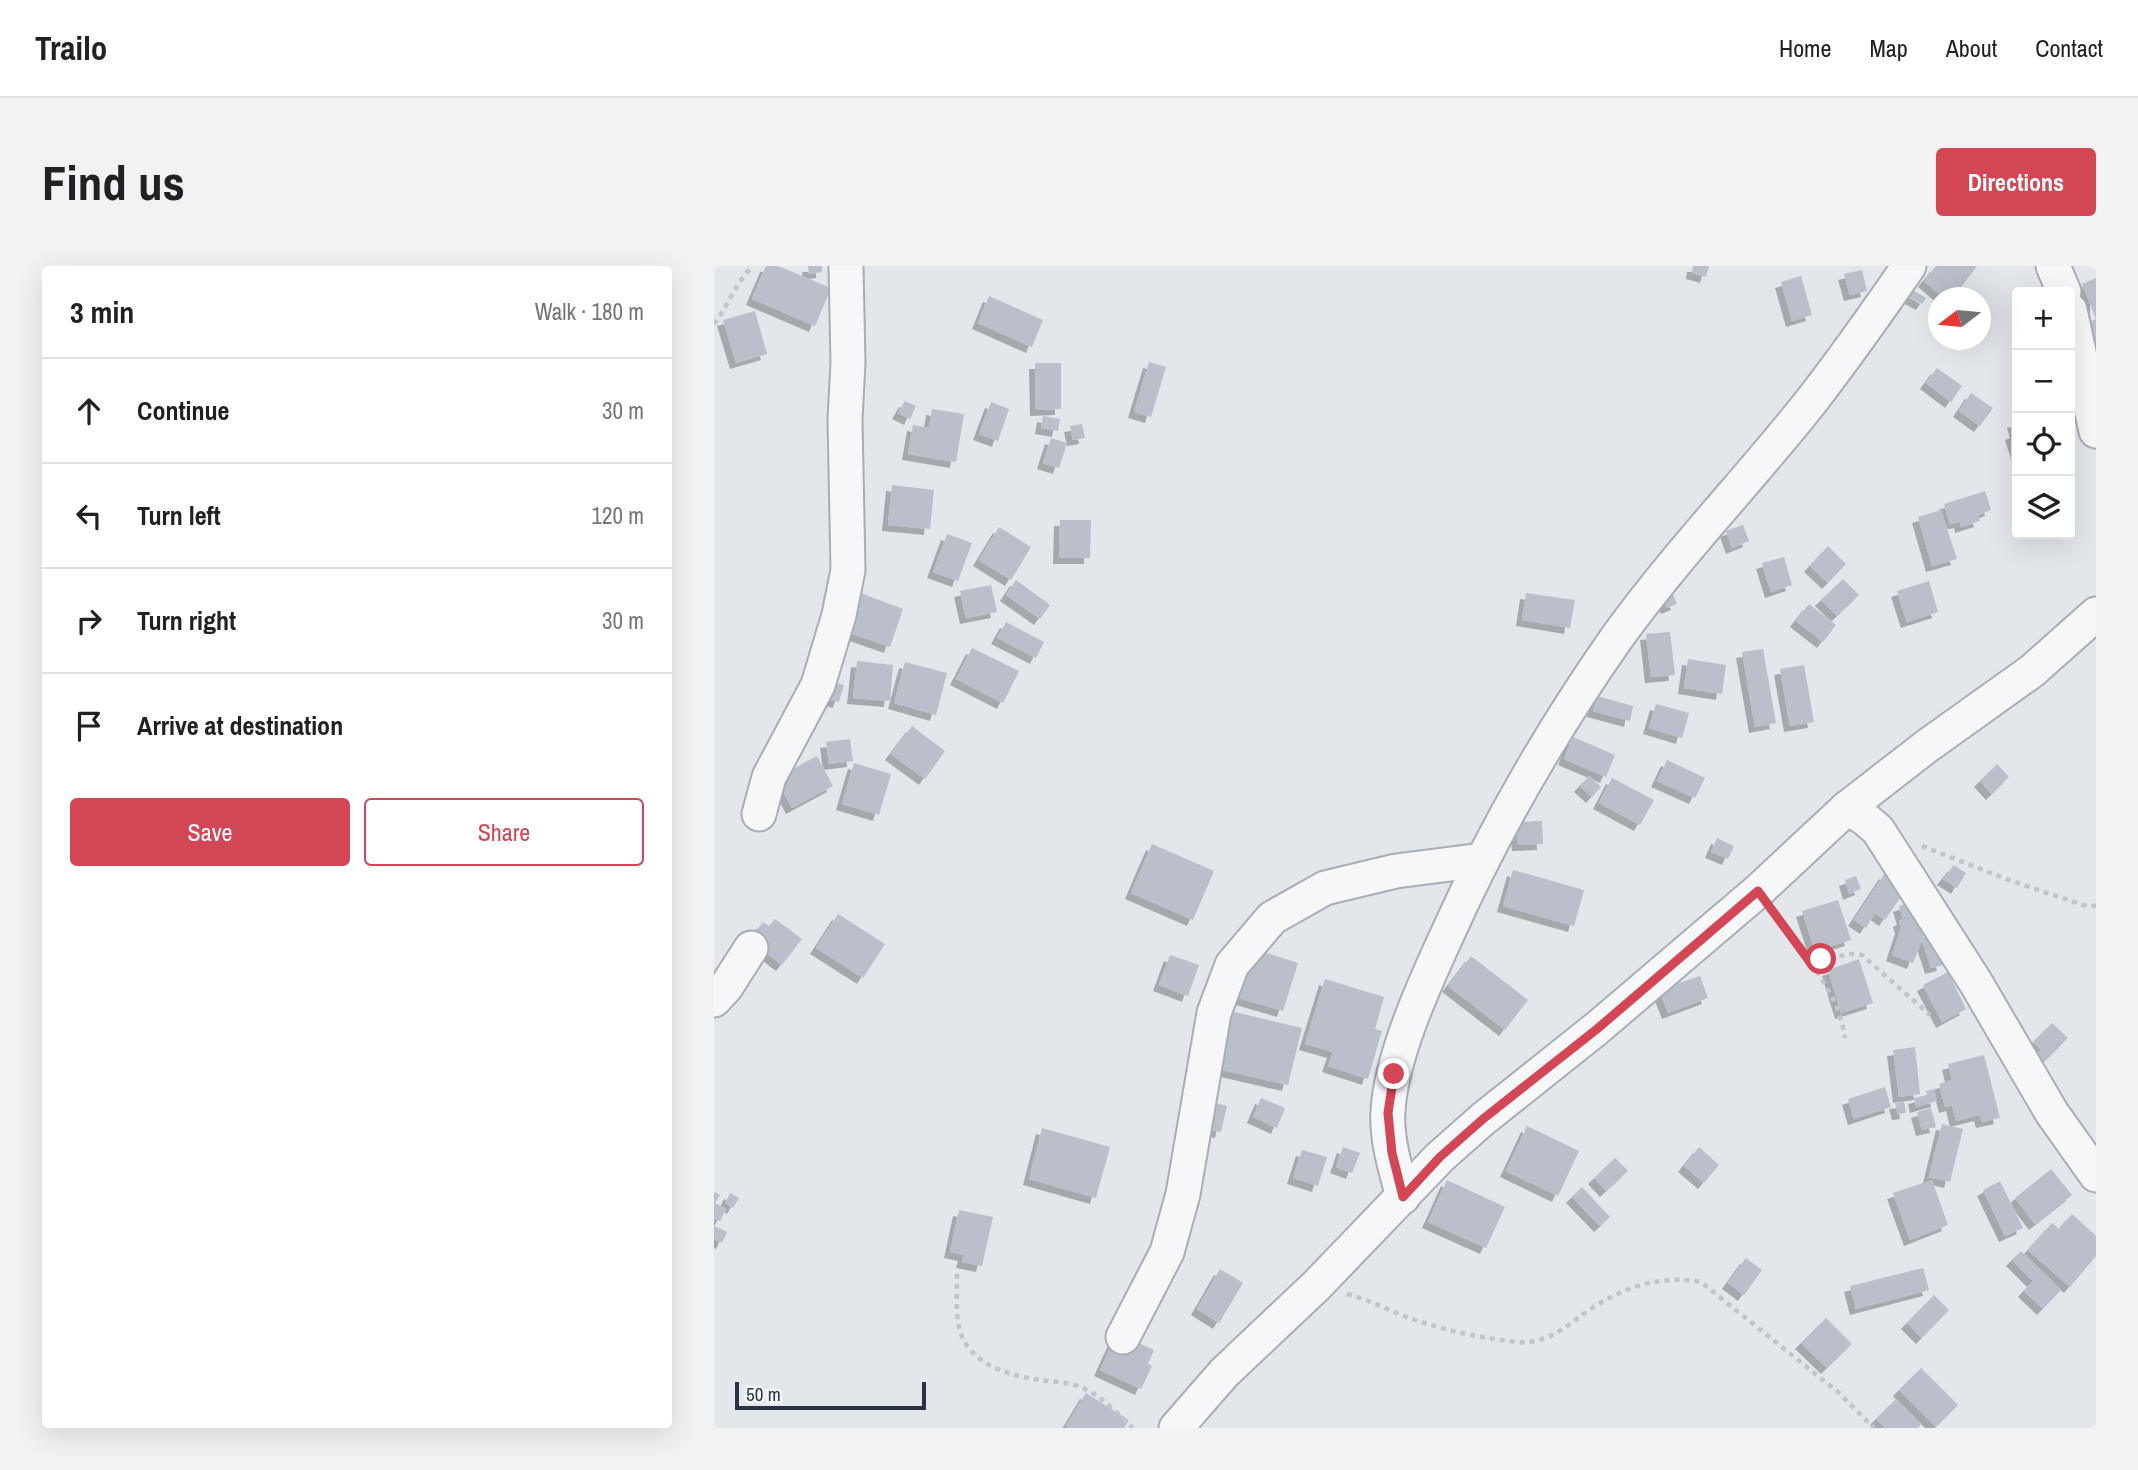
<!DOCTYPE html>
<meta charset="utf-8">
<style>
:root{--surface:#fff;--page:#f2f2f2;--text:#202124;--muted:#757577;--line:#e0e0e0;--accent:#d34656}
body{margin:0;font-family:"Archivo Narrow",sans-serif;background:var(--page);color:var(--text)}
.controls{position:absolute;right:21px;top:21px;display:grid;overflow:hidden;border-radius:7px;box-shadow:0 7px 28px #0002}
.controls button{width:63px;height:63px;display:grid;place-items:center;padding:0;border:0;border-bottom:2px solid var(--line);background:var(--surface);color:var(--text);font:35px sans-serif}
.compass{position:absolute;left:1214px;top:21px;width:63px;height:63px;border-radius:50%;background:var(--surface);box-shadow:0 7px 28px #0002;rotate:254deg}
.scale{position:absolute;left:21px;bottom:18px;width:191px;box-sizing:border-box;padding-left:7px;border:4px solid #2a3344;border-top:0;font-size:19px;line-height:24px;white-space:nowrap;color:#2a3344;-webkit-text-stroke:5px #f3f5f9;paint-order:stroke}
.stop{position:absolute;width:21px;height:21px;margin:-16px;border:5px solid #d34656;border-radius:50%;background:#fff}
.stop.end{background:#d34656;border-color:#fff;box-shadow:0 2px 7px #0008}
.list{margin:0;padding:0;list-style:none}
h2{display:flex;justify-content:space-between;align-items:center;height:91px;margin:0;padding:0 28px;font-size:30px}
h2 small{font-size:23px;font-weight:400;color:var(--muted)}
.list li{display:grid;grid-template-columns:46px 1fr auto;gap:21px;align-items:center;box-sizing:border-box;height:105px;padding:0 28px;border-top:2px solid var(--line)}
.list b{display:block;font-size:26px;white-space:nowrap}
.list em{font-size:23px;font-style:normal;color:var(--muted)}
.actions{display:flex;gap:14px;padding:21px 28px}
.actions a{flex:1;padding:16px 0;border:2px solid var(--accent);border-radius:7px;text-align:center;font-size:24px;color:var(--accent)}
.actions .main{background:var(--accent);color:#fff}
.icon{flex:none;width:38px;height:38px;fill:none;stroke:currentColor;stroke-width:2;stroke-linecap:round;stroke-linejoin:round}
.map{position:relative;flex:none;width:1382px;height:1162px;overflow:hidden;border-radius:7px}
header{display:flex;align-items:center;gap:42px;box-sizing:border-box;height:98px;padding:0 35px;background:var(--surface);border-bottom:2px solid var(--line)}
header strong{font-size:33px}
nav{display:flex;gap:38px;margin-inline-start:auto;font-size:24px}
.intro{display:flex;align-items:center;justify-content:space-between;box-sizing:border-box;height:168px;padding:0 42px}
h1{margin:0;font-size:49px}
.button{padding:18px 32px;border-radius:7px;background:var(--accent);color:#fff;font-size:24px;font-weight:700}
main{display:flex;gap:42px;padding:0 42px}
aside{flex:1;background:var(--surface);border-radius:7px;box-shadow:0 7px 28px #0002}
.map>svg:first-child{display:block}
.building{fill:#babfc9;filter:url(#shadow)}
.lines{fill:none;stroke-linecap:round;stroke-linejoin:round}
.minor-casing{stroke:#a8adb6;stroke-width:37}
.path{stroke:#c1c4ca;stroke-width:4.5;stroke-dasharray:5 5;stroke-linecap:butt}
.minor{stroke:#f6f7f9;stroke-width:33}
.route{stroke:#d34656;stroke-width:9}
</style>
<header>
<strong>Trailo</strong>
<nav><a>Home</a><a>Map</a><a>About</a><a>Contact</a></nav>
</header>
<div class="intro"><h1>Find us</h1><a class="button">Directions</a></div>
<main>
<aside>
<h2>3 min<small>Walk · 180 m</small></h2>
<ul class="list">
<li><svg class="icon" aria-label="ahead" viewBox="0 0 24 24"><path d="M12 20V5M6 11l6-6 6 6"/></svg><div><b>Continue</b></div><em>30 m</em></li>
<li><svg class="icon" aria-label="left" viewBox="0 0 24 24"><path d="M17 20v-9H6M10 6l-5 5 5 5"/></svg><div><b>Turn left</b></div><em>120 m</em></li>
<li><svg class="icon" aria-label="right" viewBox="0 0 24 24"><path d="M7 20v-9h11M14 6l5 5-5 5"/></svg><div><b>Turn right</b></div><em>30 m</em></li>
<li><svg class="icon" aria-label="arrive" viewBox="0 0 24 24"><path d="M6 21V4h12l-3 4 3 4H6"/></svg><div><b>Arrive at destination</b></div></li>
</ul>
<div class="actions"><a class="main">Save</a><a>Share</a></div>
</aside>
<div class="map">
<svg width="1382" height="1162" viewBox="0 0 1382 1162">
<defs>
<filter id="shadow"><feDropShadow dx="-6" dy="6" stdDeviation="0" flood-color="#0004"/></filter>
</defs>
<rect width="100%" height="100%" fill="#e3e6eb"/>
<g class="building">
<path d="M52,0H64L117,22L101,60L38,33Z"/>
<path d="M94,0H108V6L95,8Z"/>
<path d="M979,0H995L992,11L978,7Z"/>
<path d="M1222,0H1263L1239,32H1230L1210,15Z"/>
<path d="M1148,4L1153,25L1136,29L1130,8Z"/>
<path d="M1087,10L1098,49L1078,55L1067,16Z"/>
<path d="M1382,12V82L1372,57L1382,53L1368,18Z"/>
<path d="M1197,23L1212,32L1208,38L1193,30Z"/>
<path d="M275,30L329,54L318,81L264,57Z"/>
<path d="M41,45L53,88L22,97L9,54Z"/>
<path d="M435,96L452,101L437,151L420,146Z"/>
<path d="M321,97H347V143L322,144Z"/>
<path d="M1223,102L1248,120L1237,136L1212,117Z"/>
<path d="M1257,127L1279,142L1266,160L1245,145Z"/>
<path d="M191,135L202,140L196,153L184,147Z"/>
<path d="M277,136L295,143L284,175L265,168Z"/>
<path d="M218,143L250,148L242,196L194,188L199,159L215,162Z"/>
<path d="M329,150L346,153L344,165L327,162Z"/>
<path d="M1303,155V187L1297,168L1302,166L1299,156Z"/>
<path d="M368,158L371,172L359,174L356,160Z"/>
<path d="M337,172L353,177L345,202L329,197Z"/>
<path d="M178,219L220,224L216,263L174,259Z"/>
<path d="M1271,225L1277,244L1264,249L1266,255L1247,261L1246,256L1236,258L1230,238Z"/>
<path d="M1227,244L1243,293L1218,300L1204,251Z"/>
<path d="M346,254H377L376,292H345Z"/>
<path d="M1029,259L1035,275L1018,282L1012,265Z"/>
<path d="M285,261L317,281L297,314L265,294Z"/>
<path d="M233,268L258,277L244,315L219,306Z"/>
<path d="M1114,280L1132,298L1114,317L1096,300Z"/>
<path d="M1070,291L1078,319L1057,326L1048,297Z"/>
<path d="M1129,313L1145,329L1123,350L1107,334Z"/>
<path d="M302,314L336,339L326,353L292,329Z"/>
<path d="M1215,315L1224,346L1193,356L1183,325Z"/>
<path d="M955,318L963,338L953,342L944,322Z"/>
<path d="M277,319L283,346L252,352L246,325Z"/>
<path d="M144,326L189,343L176,381L130,365Z"/>
<path d="M812,327L861,334L856,362L808,354Z"/>
<path d="M1095,338L1122,359L1109,376L1082,355Z"/>
<path d="M292,356L330,376L322,392L283,372Z"/>
<path d="M956,366L961,409L937,411L932,368Z"/>
<path d="M258,382L305,405L289,437L242,413Z"/>
<path d="M1049,383L1062,457L1041,461L1028,386Z"/>
<path d="M974,393L1012,399L1008,428L970,422Z"/>
<path d="M143,395L179,399L176,435L139,432Z"/>
<path d="M191,396L233,407L222,449L180,437Z"/>
<path d="M1090,399L1100,456L1076,460L1066,403Z"/>
<path d="M112,414L130,419L125,436L108,432Z"/>
<path d="M883,430L919,440L916,455L879,445Z"/>
<path d="M942,438L975,447L968,472L935,462Z"/>
<path d="M198,460L231,485L211,513L177,488Z"/>
<path d="M859,471L901,489L892,511L850,493Z"/>
<path d="M136,473L139,495L115,498L112,476Z"/>
<path d="M103,490L119,520L78,542L62,512Z"/>
<path d="M953,494L991,512L981,532L943,515Z"/>
<path d="M140,497L177,508L165,549L128,538Z"/>
<path d="M1283,498L1295,511L1278,528L1266,515Z"/>
<path d="M875,510L887,521L878,531L866,520Z"/>
<path d="M898,512L940,534L926,559L885,537Z"/>
<path d="M828,555L829,578L804,579L802,556Z"/>
<path d="M1003,572L1020,580L1014,593L997,586Z"/>
<path d="M438,578L500,605L479,654L417,627Z"/>
<path d="M1240,599L1252,607L1243,622L1229,613Z"/>
<path d="M799,604L870,624L860,660L789,640Z"/>
<path d="M1171,607L1185,616L1180,624L1188,629L1171,654L1161,647L1152,662L1140,654Z"/>
<path d="M1142,610L1147,623L1135,628L1131,614Z"/>
<path d="M1124,634L1137,674L1101,685L1088,645Z"/>
<path d="M1203,634L1214,657L1209,671L1220,668L1229,699L1217,702L1208,674L1199,697L1178,689L1187,662L1185,655L1189,653L1185,640Z"/>
<path d="M124,648L171,678L149,712L102,682Z"/>
<path d="M61,653L88,673L68,699L35,674L49,656L55,660Z"/>
<path d="M537,682L584,697L569,745L521,731Z"/>
<path d="M456,689L485,699L474,730L445,719Z"/>
<path d="M757,690L814,734L791,764L734,720Z"/>
<path d="M1145,693L1159,737L1127,747L1114,704Z"/>
<path d="M1234,706L1252,743L1228,756L1209,719Z"/>
<path d="M986,710L994,732L954,747L945,724Z"/>
<path d="M611,713L670,731L661,763L668,765L654,813L614,800L619,786L591,778Z"/>
<path d="M508,743L588,762L574,819L495,801Z"/>
<path d="M1338,757L1354,772L1321,805L1313,798L1327,784L1319,776Z"/>
<path d="M1201,781L1206,828L1185,831L1179,784Z"/>
<path d="M1270,789L1286,852L1268,856L1266,849L1242,855L1238,839L1231,841L1225,818L1238,814L1234,798Z"/>
<path d="M1171,821L1177,841L1140,853L1134,833Z"/>
<path d="M1220,823L1223,835L1202,841L1200,832L1213,829L1212,825Z"/>
<path d="M547,832L571,842L563,862L539,851Z"/>
<path d="M493,835L513,840L507,866L487,862Z"/>
<path d="M1190,836L1192,847L1184,848L1181,837Z"/>
<path d="M1217,842L1222,861L1208,864L1203,846Z"/>
<path d="M1228,858L1249,863L1236,916L1215,911Z"/>
<path d="M813,860L865,885L844,930L792,905Z"/>
<path d="M328,862L396,881L382,932L315,913Z"/>
<path d="M629,881L646,887L638,907L622,901Z"/>
<path d="M985,881L1005,899L990,917L970,900Z"/>
<path d="M588,884L613,891L604,920L579,912Z"/>
<path d="M901,892L914,905L892,925L880,912Z"/>
<path d="M1337,903L1358,929L1321,958L1301,932Z"/>
<path d="M733,914L791,941L772,982L714,956Z"/>
<path d="M1218,914L1234,959L1196,974L1179,927Z"/>
<path d="M1286,915L1309,962L1291,970L1269,924Z"/>
<path d="M868,921L896,951L886,960L858,931Z"/>
<path d="M0,926L6,929L1,937L12,943L6,955L0,953Z"/>
<path d="M16,927L25,932L19,942L11,937Z"/>
<path d="M245,944L279,951L268,1000L248,996L250,989L236,986Z"/>
<path d="M1358,948L1382,970V990L1356,1021L1314,984L1338,957L1345,963Z"/>
<path d="M0,960L13,966L8,977L0,973Z"/>
<path d="M1307,985L1347,1024L1329,1043L1310,1025L1319,1015L1298,994Z"/>
<path d="M1032,992L1048,1004L1030,1029L1014,1017Z"/>
<path d="M1209,1002L1215,1024L1142,1043L1136,1020Z"/>
<path d="M506,1003L529,1017L505,1057L483,1043Z"/>
<path d="M1220,1029L1235,1044L1208,1072L1193,1057Z"/>
<path d="M1112,1052L1138,1078L1113,1102L1087,1077Z"/>
<path d="M403,1067L440,1084L434,1098L438,1100L427,1123L386,1104Z"/>
<path d="M1207,1102L1244,1139L1222,1161L1185,1124Z"/>
<path d="M372,1127L415,1154L410,1162H355L352,1160Z"/>
<path d="M1182,1133L1207,1158L1204,1162H1171L1162,1153Z"/>
</g>
<g class="lines">
<g class="minor-casing">
<g id="minor">
<path d="M1339,0L1350,26"/>
<path d="M1356,44L1382,165"/>
<path d="M1133,542L1150,552L1164,564L1262,717L1338,847L1382,909"/>
<path d="M45,548L55,511L104,419L125,349L134,304L131,153L134,97L132,0"/>
<path d="M0,734L12,721L37,682"/>
<path d="M689,931C682,904 672,874 674,845C677,791 710,719 733,669C780,564 838,464 904,370C964,287 1036,213 1099,133C1132,90 1164,45 1195,0"/>
<path d="M409,1071L453,986L469,928L500,747L518,699L558,652L611,622L682,605L768,594"/>
<path d="M462,1162L510,1107L603,1019L726,891L769,853L882,763L1044,625L1133,542L1213,480L1318,405L1382,348"/>
</g>
</g>
<g class="path">
<path d="M0,58C14,40 22,16 39,0"/>
<path d="M1208,580L1295,614L1369,639L1382,640"/>
<path d="M1062,648C1088,688 1124,723 1131,772"/>
<path d="M1096,696L1136,688L1148,689L1216,749"/>
<path d="M243,1008C243,1023 242,1041 244,1056C250,1097 292,1109 326,1114C341,1116 359,1116 373,1124C390,1132 405,1150 419,1162"/>
<path d="M633,1028C656,1034 676,1045 698,1053C727,1063 757,1070 787,1074C796,1075 806,1077 814,1076C837,1074 853,1060 871,1047C905,1023 944,1008 987,1016L1125,1127L1160,1162"/>
</g>
<use href="#minor" class="minor"/>
</g>
<g class="lines">
<path class="route" d="M680,808L674,847L678,887L689,931L726,891L769,853L883,763L1044,625L1096,696L1107,693"/>
</g>
</svg>
<div class="controls">
<button>+</button>
<button>−</button>
<button><svg class="icon" aria-label="locate" viewBox="0 0 24 24"><circle cx="12" cy="12" r="6"/><path d="M12 2v4M12 18v4M2 12h4M18 12h4"/></svg></button>
<button><svg class="icon" aria-label="layers" viewBox="0 0 24 24"><path d="M12 4l9 5-9 5-9-5zM3 14l9 5 9-5"/></svg></button>
</div>
<svg class="compass" viewBox="-18 -18 36 36"><path d="M0-13l5 13h-10z" fill="#e53935"/><path d="M0 13l5-13h-10z" fill="#757577"/></svg>
<div class="scale">50 m</div>
<div class="stop" style="left:1107px;top:693px"></div>
<div class="stop end" style="left:680px;top:808px"></div>
</div>
</main>
